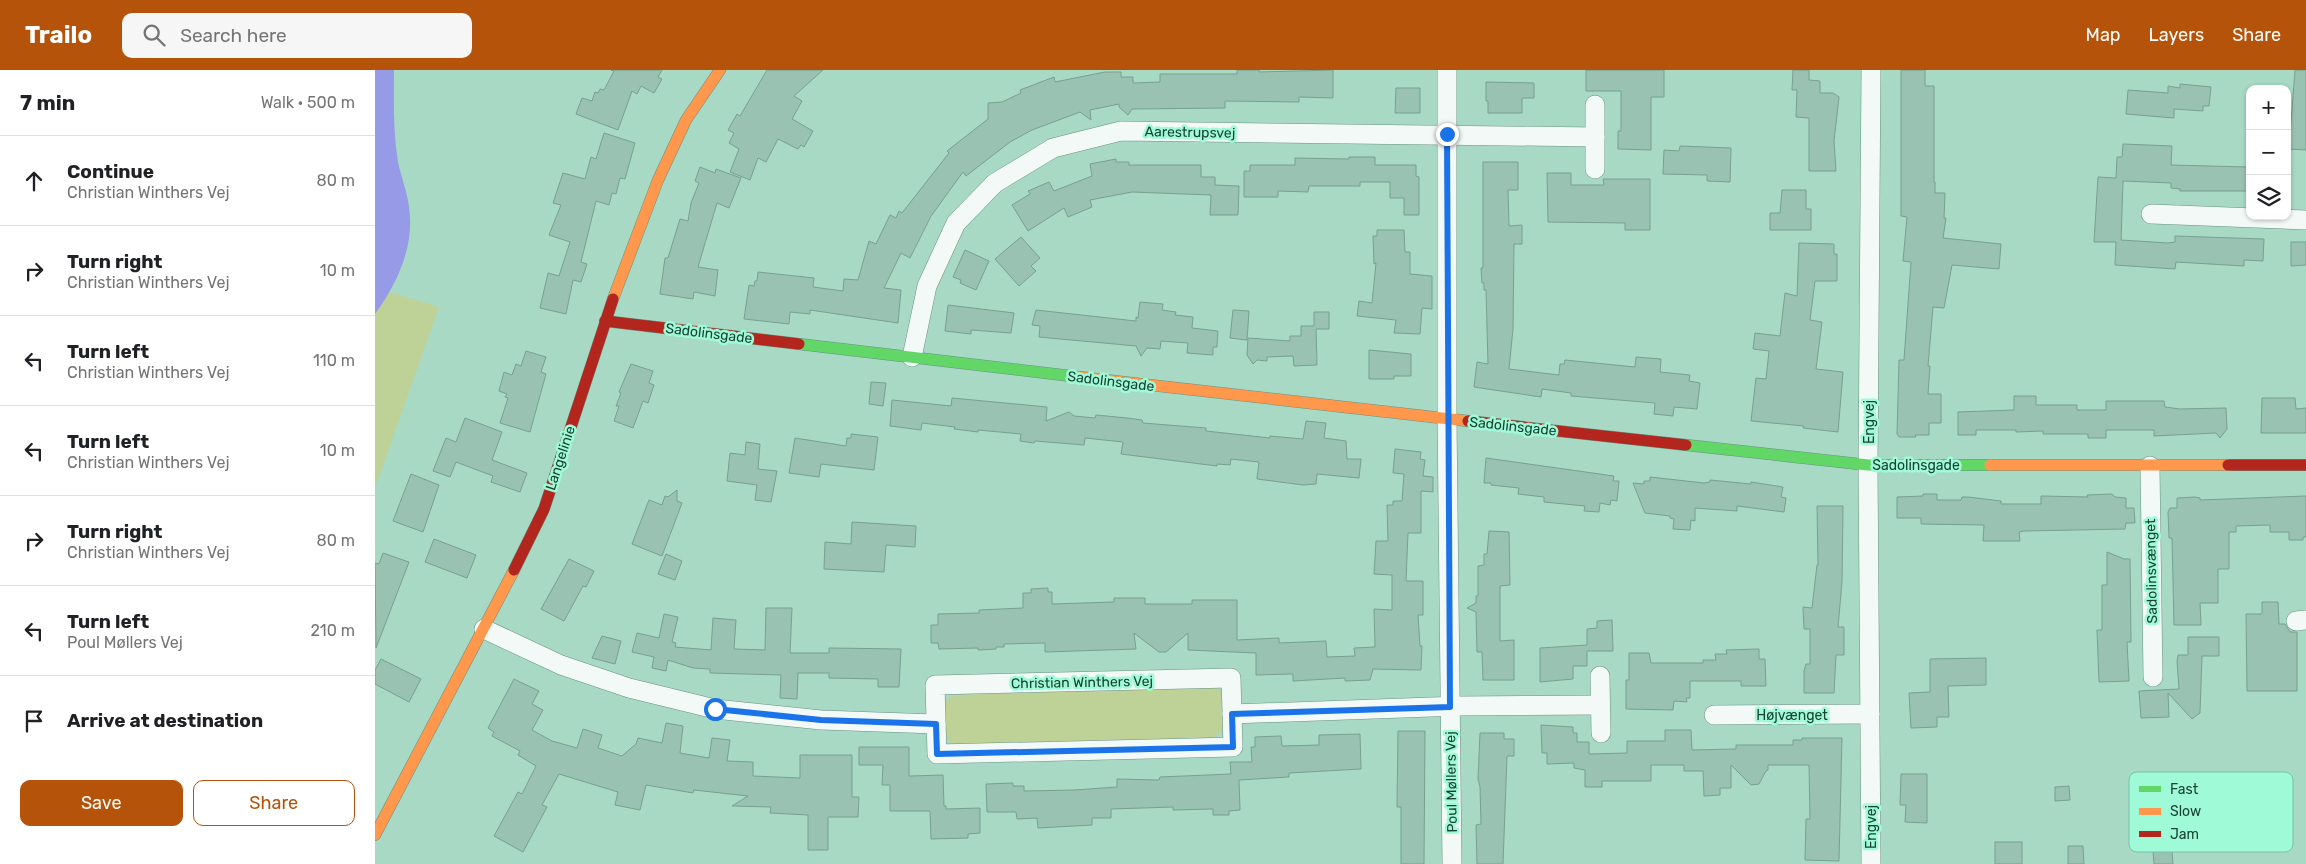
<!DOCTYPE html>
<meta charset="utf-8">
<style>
:root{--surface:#fff;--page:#f6f6f6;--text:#202124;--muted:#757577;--line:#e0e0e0;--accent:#b45309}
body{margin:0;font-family:Rubik,sans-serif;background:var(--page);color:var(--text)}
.controls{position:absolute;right:15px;top:15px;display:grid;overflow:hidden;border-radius:10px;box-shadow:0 1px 4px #0004}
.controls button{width:45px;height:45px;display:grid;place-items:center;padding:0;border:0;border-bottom:1px solid var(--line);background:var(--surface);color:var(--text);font:25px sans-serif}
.stop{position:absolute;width:15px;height:15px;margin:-11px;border:4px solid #1a73e8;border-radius:50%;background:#fff}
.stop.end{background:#1a73e8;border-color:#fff;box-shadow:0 1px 5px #0008}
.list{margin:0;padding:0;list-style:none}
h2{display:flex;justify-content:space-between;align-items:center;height:65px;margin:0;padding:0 20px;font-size:21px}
h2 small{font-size:16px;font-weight:400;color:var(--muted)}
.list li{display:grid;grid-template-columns:32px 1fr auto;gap:15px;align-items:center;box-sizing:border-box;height:90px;padding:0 20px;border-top:1px solid var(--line)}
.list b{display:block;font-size:19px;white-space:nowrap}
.list p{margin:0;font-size:16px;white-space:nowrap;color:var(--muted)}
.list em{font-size:16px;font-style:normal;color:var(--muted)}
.actions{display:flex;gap:10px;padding:15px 20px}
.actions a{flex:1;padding:11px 0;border:1px solid var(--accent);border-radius:10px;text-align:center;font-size:18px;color:var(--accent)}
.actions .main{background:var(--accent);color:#fff}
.icon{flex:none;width:28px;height:28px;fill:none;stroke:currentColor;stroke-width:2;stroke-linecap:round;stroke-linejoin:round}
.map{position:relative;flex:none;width:1931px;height:794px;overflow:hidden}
header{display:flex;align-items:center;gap:30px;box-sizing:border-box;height:70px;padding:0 25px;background:var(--accent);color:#fff}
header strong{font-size:24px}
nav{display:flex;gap:28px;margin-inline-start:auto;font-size:18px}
.search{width:350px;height:45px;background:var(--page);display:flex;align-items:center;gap:12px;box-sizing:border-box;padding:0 18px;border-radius:10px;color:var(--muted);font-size:19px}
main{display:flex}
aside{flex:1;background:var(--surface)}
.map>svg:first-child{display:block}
.green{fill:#bed297}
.water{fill:#979be7}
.building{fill:#9ac2b3;stroke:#77a091}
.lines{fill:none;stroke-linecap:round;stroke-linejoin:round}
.street-casing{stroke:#679283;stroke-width:20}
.fast-casing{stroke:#679283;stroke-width:12}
.slow-casing{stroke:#679283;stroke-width:12}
.jam-casing{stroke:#679283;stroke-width:12}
.street{stroke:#f2f9f6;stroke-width:19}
.fast{stroke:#63d668;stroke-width:11}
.slow{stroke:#ff974d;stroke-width:11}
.jam{stroke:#b3261e;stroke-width:11}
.route{stroke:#1a73e8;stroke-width:6}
.labels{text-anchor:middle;stroke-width:5;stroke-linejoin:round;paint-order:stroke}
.street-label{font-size:14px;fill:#1a4133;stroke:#9ffbd7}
.key{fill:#9ffbd7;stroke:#77c3a6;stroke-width:1}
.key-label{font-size:14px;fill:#1a4133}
</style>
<header>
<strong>Trailo</strong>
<div class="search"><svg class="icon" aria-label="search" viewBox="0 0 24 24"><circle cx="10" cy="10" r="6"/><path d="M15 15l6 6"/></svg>Search here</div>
<nav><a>Map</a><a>Layers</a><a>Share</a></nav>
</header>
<main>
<aside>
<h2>7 min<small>Walk · 500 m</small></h2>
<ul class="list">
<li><svg class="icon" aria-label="ahead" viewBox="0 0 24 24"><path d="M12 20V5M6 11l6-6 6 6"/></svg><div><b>Continue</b><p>Christian Winthers Vej</p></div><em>80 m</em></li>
<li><svg class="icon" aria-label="right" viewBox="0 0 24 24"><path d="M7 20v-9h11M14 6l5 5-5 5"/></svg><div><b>Turn right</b><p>Christian Winthers Vej</p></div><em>10 m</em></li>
<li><svg class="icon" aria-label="left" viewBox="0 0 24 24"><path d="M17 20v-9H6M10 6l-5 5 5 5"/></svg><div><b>Turn left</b><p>Christian Winthers Vej</p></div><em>110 m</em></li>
<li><svg class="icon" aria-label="left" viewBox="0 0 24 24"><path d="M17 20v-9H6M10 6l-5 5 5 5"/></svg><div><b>Turn left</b><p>Christian Winthers Vej</p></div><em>10 m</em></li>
<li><svg class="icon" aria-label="right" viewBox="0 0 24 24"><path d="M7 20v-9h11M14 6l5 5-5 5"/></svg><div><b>Turn right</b><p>Christian Winthers Vej</p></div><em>80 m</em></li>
<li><svg class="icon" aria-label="left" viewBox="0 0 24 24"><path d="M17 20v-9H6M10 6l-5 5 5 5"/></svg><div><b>Turn left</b><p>Poul Møllers Vej</p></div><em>210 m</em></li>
<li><svg class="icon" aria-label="arrive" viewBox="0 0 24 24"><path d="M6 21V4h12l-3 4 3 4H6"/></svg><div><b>Arrive at destination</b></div></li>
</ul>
<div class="actions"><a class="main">Save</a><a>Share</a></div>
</aside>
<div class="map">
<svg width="1931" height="794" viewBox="0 0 1931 794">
<rect width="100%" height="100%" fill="#a7d9c5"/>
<g class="green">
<path d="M14,222L64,237L0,418V244Z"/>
<path d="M833,617C840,617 846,619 848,626L849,655L846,663L838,668L579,675L571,668V630L579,625Z"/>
</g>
<path class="water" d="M0,0H19C19,28 18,57 22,85C24,103 32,119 34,137C40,176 22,214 0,244Z"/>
<g class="building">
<path d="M236,0H287L283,7L287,9L279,23L266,16L262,24L257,21L243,60L201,44L207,28L217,31L220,22L223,23L225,19L229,20L239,1Z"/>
<path d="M392,0H448L419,26L427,31L417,49L438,61L429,77L426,75L423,79L403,69L391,92L383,88L375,110L355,102L364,79L354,73L359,63L353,60L362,44L365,46Z"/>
<path d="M862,0H884V2L958,0V28L924,27V32L850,31V38L757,39L753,45L744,37V34L715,40L716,50L705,42L657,60L635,72L591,106L588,102L556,146L535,188L526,183L509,218L526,220L523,253L435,240V244L415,242L414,254L369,249L374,215L379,216L380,211H382L383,202L439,208L438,217L468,221L469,209L483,210L494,171L501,174L515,145L521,148L524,141L527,143L574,83L572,81L613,49V33L627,32L646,23L645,20L679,7L680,12L730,2H746V7H758V13L785,12V4H862Z"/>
<path d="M1211,0H1289V27H1276V80L1243,79V61H1246V21H1211Z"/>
<path d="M1418,0H1434V10L1445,11V23H1458L1464,27L1459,71L1461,101H1434V48L1421,47L1422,20H1417Z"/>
<path d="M1526,0H1550V16H1559V112H1560V123H1570L1569,148H1571L1568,168L1626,174L1624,199L1577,195L1569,238L1558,237L1553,296H1555L1553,324H1566V353H1554V365H1540L1541,367H1524L1522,364L1524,290H1529L1536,192L1528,191L1532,147L1526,146Z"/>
<path d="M1920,0H1931V80L1914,79Z"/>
<path d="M1111,12L1159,13V28H1147V43H1113V31H1111Z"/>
<path d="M1805,14L1836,17L1834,36H1828V41L1799,39V48L1751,44L1753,20L1793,23V16L1805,18Z"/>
<path d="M1021,18H1045V43H1020Z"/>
<path d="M229,63L260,73L250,109L245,108L241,124L237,123L234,135L221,131L206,192L212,194L206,212L198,210L191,244L165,238L173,203L184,206L195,172L174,165L186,135L178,133L188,103L210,109L216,87L221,89Z"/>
<path d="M1748,74L1797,76L1796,95L1873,97L1872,121H1805V119L1796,118V113L1748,111L1746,170L1793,173L1800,172V166L1889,169L1888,191L1869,190V196L1801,192L1800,199L1740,195L1741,172H1719L1723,107L1741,108L1742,87H1747Z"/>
<path d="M1305,76L1356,78L1355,112L1332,111V105L1288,104L1289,80L1304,81Z"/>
<path d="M974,87H1000V95H1041V106L1044,107V145H1029V128H1015V112H985V116H934L933,122L903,121V127H869V101H875V95H920V88L974,89Z"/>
<path d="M741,89V92H754V95H826V107H840V115L864,116L863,145H835L836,125L757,122L715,130L717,137L693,147L689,138L653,161L637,135L655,124L653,121L674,112L679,121L717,106L715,94Z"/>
<path d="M1108,92H1143V120H1133L1134,156L1147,155V174H1139L1138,259L1134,299L1184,305L1185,294H1189L1190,290L1260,297L1261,287L1286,289L1285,302L1315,305L1314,311L1325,313L1322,339L1299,337L1298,346L1279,344L1280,333L1196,326V323L1167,319L1166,327L1099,317L1102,292L1113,294L1111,220H1109V213H1107L1106,198H1108Z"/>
<path d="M325,97L340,103L341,99L366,108L354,138L342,133L323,197L343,200L340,226L319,222L318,229L285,224L290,188H293L305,149L313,151L316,133L324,113L320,111Z"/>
<path d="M1172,103H1196V115H1229L1228,109H1275V160H1250V153L1173,152Z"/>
<path d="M1407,120H1431V139H1436V160H1395V143H1405Z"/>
<path d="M1002,160H1029L1030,182H1035V204L1057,206V239L1047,238L1045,264L1019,263L1021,250L982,246L984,231L997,233L1001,193L999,194L998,166H1002Z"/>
<path d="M646,167L665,188L656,196L661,201L644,216L620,189Z"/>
<path d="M1916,172H1931V195L1916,196Z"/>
<path d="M1424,173L1459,174V184H1462V211H1440L1435,250L1447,252L1441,299L1468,302L1463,362L1428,358L1429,356L1376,351L1381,308L1391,309L1394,281L1378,279L1380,263L1405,266L1410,223L1422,226Z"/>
<path d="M590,180L614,191L601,220L585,213L586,210L578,207Z"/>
<path d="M765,232L788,234L787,240L801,242L800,245L818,247L817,258L843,261L842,277H838V285L812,283L813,273L786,271L785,279L772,278L766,286L761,276L664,267L665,256L657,255L661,240L761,251V247L763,248Z"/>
<path d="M573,235L639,243L636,263L596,260V264L570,261Z"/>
<path d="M858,240L874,241L872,270L855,268Z"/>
<path d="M939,242H954V259H941L942,295L919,296L918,286L892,287V291L882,290L878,294L872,285L873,268L915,271V266H926V256H939Z"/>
<path d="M994,280L1036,284V306H1019V309H994Z"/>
<path d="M151,281L171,287L166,302L171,304L155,362L125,353L133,328L130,327L132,324L124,321L129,302L137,305L141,294L146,296Z"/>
<path d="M256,294L278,301L274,313L279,315L273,333L268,331L258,358L239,351L244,336H241L246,323L244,322Z"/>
<path d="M496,312L511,313L508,336L494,334Z"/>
<path d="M1639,326H1661V335H1702V340H1731V331H1789L1790,337L1805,339L1851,338L1852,359L1845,368L1841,363L1779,366V360H1731V368H1713V364H1668V361L1641,362V360H1601V365H1583V342L1639,340Z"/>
<path d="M577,328L672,337L671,351L694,342L699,346L720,348L721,345L752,348L767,350L768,353L831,358V361L895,368V366L928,369L931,351L951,353L949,368L971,371L972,389H986L984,408L942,404L941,414L928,415L882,409L884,392L856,389L855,395L842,394V396L746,384L748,372L710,368L709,375L660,371L659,373L645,371L646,364L603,360V362L579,359L580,357L547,353L546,360L515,356L517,330L576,336Z"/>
<path d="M1887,328H1920L1921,339L1931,338V363H1886Z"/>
<path d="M90,348L127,362L117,390L152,403L145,422L116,412L118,406L81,392L75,407L58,401L71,368L81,372Z"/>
<path d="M476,364L503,367L499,400L446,394L444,407L414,403L420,368L471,376L472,368H476Z"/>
<path d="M371,372L385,374L383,399L402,401L396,432L380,430L382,415L352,411L355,383L370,385Z"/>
<path d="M1020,379L1046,382L1045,389L1050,390L1048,406L1058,407V422L1046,421V463H1033L1031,511H1048V545H1043L1045,576H1047L1046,600L998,599L995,610L970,611V608L918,611V604L881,605V583L813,580V563L791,582H784L759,563L761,579L670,582V573L629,574V577H621V579L603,580V578L564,579L563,573H556V555H563V544L604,543V540L648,538V523H656V519L673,518V522H677V534L739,532V528H770V534H817V530H862V570L904,568V573L951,571L952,587L980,586L979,578L1000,577L999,539L1017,540V505L999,504L1001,471H1013L1012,435H1018V431H1027L1029,404L1018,403Z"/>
<path d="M1111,388L1239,406L1238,411H1244L1242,431L1236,430L1235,435L1225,433L1224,442L1209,441L1210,436L1169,432V427L1143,424L1144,418L1116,415V413H1109Z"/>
<path d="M36,404L64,415L48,462L18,451Z"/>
<path d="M1275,407L1329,413L1335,412V410L1376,414V412L1408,417L1406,427L1411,428L1409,442L1362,436V441L1320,438V451L1316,450L1315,460L1298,459L1299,449L1295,448V446L1270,443L1258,413L1269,414V411H1275Z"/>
<path d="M302,420V431L307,433L287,486L257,474L274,430L287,435L290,426L293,427Z"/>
<path d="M1548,424H1562V430H1586L1587,427H1593L1626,431V434H1666V426L1713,427L1712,425L1737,424L1740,427L1751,428V438H1759L1760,453H1751L1750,459L1649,461L1644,462L1645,471H1608L1609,455L1546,454V448H1522V427L1548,426Z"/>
<path d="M1931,426V467H1928V470H1914V462H1895V455L1861,456V462H1854V499H1843V533H1825L1826,555H1799L1797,468H1794L1793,442L1795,438H1802V428L1820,427L1825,428V430Z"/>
<path d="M1442,436H1468L1467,512L1463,557H1469V585H1461L1459,623H1429V601L1431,594H1435V559H1429L1428,537L1437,538L1442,495H1443Z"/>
<path d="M477,452L541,456L540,477L511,475L509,502L449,499L450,472L476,474Z"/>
<path d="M1114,461L1134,462L1135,515L1125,516V571L1139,570V610H1108L1107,582H1102L1101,542L1092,538L1101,533V526H1103V496L1109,495V484H1112Z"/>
<path d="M59,469L101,485L92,508L50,492Z"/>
<path d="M1732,482L1749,489H1755L1756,572H1752L1754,611L1724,612L1722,560H1727V515H1732Z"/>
<path d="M8,483L34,492L1,578L0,493L4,494Z"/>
<path d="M291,484L307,491L300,510L283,504Z"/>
<path d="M194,489L219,501L211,517L208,516L189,551L166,539Z"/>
<path d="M1887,532H1903L1904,554H1910L1915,562H1922V621H1872L1871,544H1887Z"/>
<path d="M391,538H417L415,583H454V578L526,579L524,617H503V609L454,608V603H423L422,629L405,628L406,605L335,603V599L318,598L293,590L291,601L277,598L279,587L257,582L262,563L284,568L289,544L303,547L297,572L301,573L300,577L336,580L338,548L361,550L359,579L390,580Z"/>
<path d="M1237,550L1238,581H1212V596H1198V609L1165,612V578L1212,575V559L1222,558V551Z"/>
<path d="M227,566L246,571L240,594L217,588Z"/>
<path d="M1813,567H1844V586H1827L1825,643L1817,649L1793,623L1794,647L1766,648L1764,621L1804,619L1802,591L1803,585H1813Z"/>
<path d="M1384,579V589H1390L1391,616H1366V611H1315V628H1311L1312,632L1299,631L1298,640L1251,639V610H1254V583H1274L1276,593H1328V590H1341L1340,584H1352L1351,580Z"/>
<path d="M1611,588V615L1573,616L1574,647H1562V657L1536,658L1534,623L1555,622V589Z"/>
<path d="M6,589L46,609L34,632L0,614V600Z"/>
<path d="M139,609L164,621L157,634L168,640L157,660L177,671L202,678L208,659L227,665L223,678L247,686L261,674L263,668L287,673L291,653L308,656L305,683L334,688L337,668L355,670L352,691L378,692V706L425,708V685H477V727H484L483,747H453V780H433V745L395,743L396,737L357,736L373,726L319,720L318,723L271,715L265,740L240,735L243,722L184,704L167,735L172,737L148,782L119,766L143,722L147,724L161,696L143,685L145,681L117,666L119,662L113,658Z"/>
<path d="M1166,655L1198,657V663H1202V672H1214V684L1252,683V671H1290V660H1316L1317,680L1361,679V675H1418V670H1427V668H1467L1464,791L1430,790L1431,749H1435L1434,695H1393V700L1391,701L1384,714L1376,715L1356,695V718H1345V725L1329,726L1328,701H1309V695H1276V711H1227V717H1210V700L1199,698V693L1172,694V683H1167Z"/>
<path d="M1023,661H1050L1049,794H1026V737H1022Z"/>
<path d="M1105,663H1129V669H1139V686H1132L1128,794H1102L1101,755L1106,754L1105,717L1103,709Z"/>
<path d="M985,664L986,699L914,703V707L864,710L865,740L854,741V745H838V739L798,740V737L736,739V748H717V755L663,758L662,748L642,749L641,742H612L611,714L638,713V716H649V721L700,720L742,717V709L784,710L785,707L856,704L855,692H877L876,677H880V667L906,666L907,676L944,675V665Z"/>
<path d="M484,677H534V706L568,705L569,736H571V739L605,738V763L593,764V768L556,769L555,741H515V715H507L508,695H484Z"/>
<path d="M1526,704H1552V753L1530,752L1531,735H1525Z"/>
<path d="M1694,716L1695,730L1680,731V717Z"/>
<path d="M1777,769H1796L1798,794H1779Z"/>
<rect x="1620" y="772" width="27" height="22"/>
<path d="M1693,776H1708L1709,794H1693Z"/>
</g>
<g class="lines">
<g class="street-casing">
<g id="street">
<path d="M1072,0V348L1077,794"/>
<path d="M1496,0L1493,395L1496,794"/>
<path d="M1220,35V99"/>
<path d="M1776,144L1931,150"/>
<path d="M537,287L552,216L581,153L620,113L678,78L746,61L1220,67"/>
<path d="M1775,396L1778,607"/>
<path d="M1921,551L1931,550"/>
<path d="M109,559L186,595L254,618L340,639L446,650L561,654"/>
<path d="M1225,606L1226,663"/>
<path d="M856,608L858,677L562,684L560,615Z"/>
<path d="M857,644L1085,636L1225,635"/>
<path d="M1339,645L1495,644"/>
</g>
</g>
<g class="fast-casing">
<g id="fast">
<path d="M424,274L704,307"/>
<path d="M1311,375L1493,395H1615"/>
</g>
</g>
<g class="slow-casing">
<g id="slow">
<path d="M238,229L283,110L311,50L345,0"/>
<path d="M704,307L1093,351"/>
<path d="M1615,395H1853"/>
<path d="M0,765L139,500"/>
</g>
</g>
<g class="jam-casing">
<g id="jam">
<path d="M230,251L424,274"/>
<path d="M1093,351L1311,375"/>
<path d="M1853,395H1931"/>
<path d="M139,500L169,439L238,229"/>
</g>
</g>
<use href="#street" class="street"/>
<use href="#fast" class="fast"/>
<use href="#slow" class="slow"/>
<use href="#jam" class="jam"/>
</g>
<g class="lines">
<path class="route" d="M340,639L446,650L561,654L562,684L858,677L857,644L1075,637L1072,64"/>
</g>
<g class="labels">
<g class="street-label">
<text transform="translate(815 62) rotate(1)" y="5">Aarestrupsvej</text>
<text transform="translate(334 263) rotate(7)" y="5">Sadolinsgade</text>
<text transform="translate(736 311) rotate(7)" y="5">Sadolinsgade</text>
<text transform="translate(1494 352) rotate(-90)" y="5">Engvej</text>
<text transform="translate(1138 356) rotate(6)" y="5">Sadolinsgade</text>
<text transform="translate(185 388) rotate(-72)" y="5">Langelinie</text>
<text x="1541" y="400">Sadolinsgade</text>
<text transform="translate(1776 501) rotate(-91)" y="5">Sadolinsvænget</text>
<text transform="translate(707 612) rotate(-1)" y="5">Christian Winthers Vej</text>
<text x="1417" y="650">Højvænget</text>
<text transform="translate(1076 712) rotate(-91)" y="5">Poul Møllers Vej</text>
<text transform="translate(1496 757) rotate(-90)" y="5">Engvej</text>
</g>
</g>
<rect x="1754" y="702" width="164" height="80" rx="8" class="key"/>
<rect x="1764" y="716" width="22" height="6" fill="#63d668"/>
<rect x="1764" y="738" width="22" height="7" fill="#ff974d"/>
<rect x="1764" y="761" width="22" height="6" fill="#b3261e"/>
<g class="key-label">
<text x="1795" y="724">Fast</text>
<text x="1795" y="746">Slow</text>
<text x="1795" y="769">Jam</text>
</g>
</svg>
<div class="controls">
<button>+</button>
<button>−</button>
<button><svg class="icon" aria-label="layers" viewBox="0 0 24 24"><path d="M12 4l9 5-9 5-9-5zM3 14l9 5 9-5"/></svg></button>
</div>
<div class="stop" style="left:340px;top:639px"></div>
<div class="stop end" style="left:1072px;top:64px"></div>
</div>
</main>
